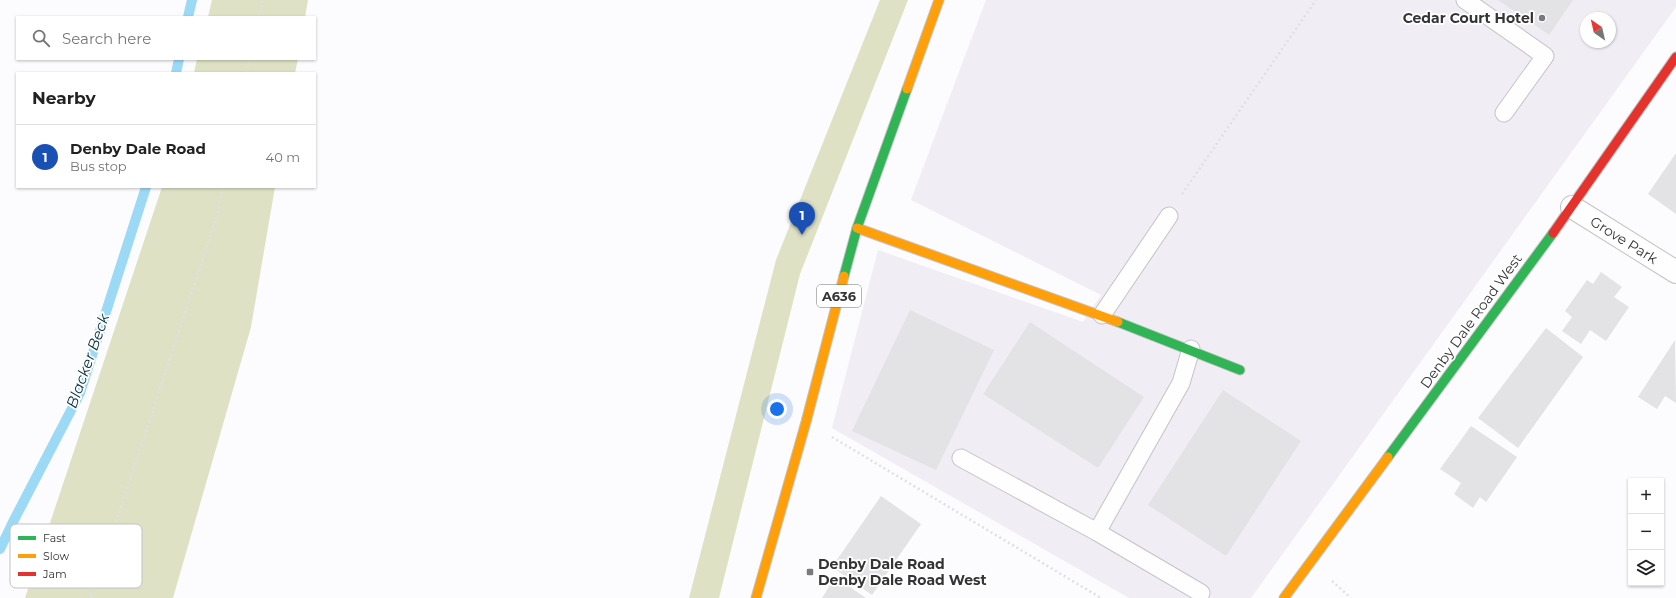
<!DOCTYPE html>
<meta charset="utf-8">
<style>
:root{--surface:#fff;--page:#f6f6f6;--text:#222;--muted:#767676;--line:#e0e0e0;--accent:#7a797c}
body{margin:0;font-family:Montserrat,sans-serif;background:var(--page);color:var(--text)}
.controls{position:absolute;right:12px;bottom:12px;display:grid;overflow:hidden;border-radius:0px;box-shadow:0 1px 3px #0004}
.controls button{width:36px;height:36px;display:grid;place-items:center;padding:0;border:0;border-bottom:1px solid var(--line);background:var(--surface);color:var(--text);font:20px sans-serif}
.compass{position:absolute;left:1580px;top:12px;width:36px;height:36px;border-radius:50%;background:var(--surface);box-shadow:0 1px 3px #0004;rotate:326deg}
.you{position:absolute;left:777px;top:409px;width:14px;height:14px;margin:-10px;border:3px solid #fff;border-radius:50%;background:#1a73e8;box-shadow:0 0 0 6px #1a73e833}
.badge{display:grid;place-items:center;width:26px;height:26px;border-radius:50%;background:var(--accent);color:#fff;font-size:13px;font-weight:700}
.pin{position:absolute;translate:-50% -33px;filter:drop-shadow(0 1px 2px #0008)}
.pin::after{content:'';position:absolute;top:21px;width:14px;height:12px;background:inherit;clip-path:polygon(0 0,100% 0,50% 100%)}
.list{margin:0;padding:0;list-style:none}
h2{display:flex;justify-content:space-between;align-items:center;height:52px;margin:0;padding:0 16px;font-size:17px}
h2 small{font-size:13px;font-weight:400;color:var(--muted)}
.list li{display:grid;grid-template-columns:26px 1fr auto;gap:12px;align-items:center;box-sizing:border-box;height:64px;padding:0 16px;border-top:1px solid var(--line)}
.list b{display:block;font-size:15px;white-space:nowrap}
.list p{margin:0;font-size:13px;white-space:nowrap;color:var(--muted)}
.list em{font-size:13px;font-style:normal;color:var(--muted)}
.icon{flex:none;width:22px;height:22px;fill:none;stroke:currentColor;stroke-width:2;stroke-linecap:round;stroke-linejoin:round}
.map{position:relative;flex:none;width:1676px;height:598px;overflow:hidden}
.search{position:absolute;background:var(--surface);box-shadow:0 1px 3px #0004;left:16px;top:16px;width:300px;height:44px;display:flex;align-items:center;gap:10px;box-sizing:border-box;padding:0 14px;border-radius:0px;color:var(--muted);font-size:15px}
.panel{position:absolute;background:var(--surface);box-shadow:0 1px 3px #0004;left:16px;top:72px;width:300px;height:116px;border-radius:0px}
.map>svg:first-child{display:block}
.built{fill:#f1edf5;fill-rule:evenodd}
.green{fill:#dfe1c5}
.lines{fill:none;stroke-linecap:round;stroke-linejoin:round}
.stream{stroke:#9cd9f5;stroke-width:10}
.building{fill:#e3e2e4}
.lane-casing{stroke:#c4c3c5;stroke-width:19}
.street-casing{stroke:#c4c3c5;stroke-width:24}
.fast-casing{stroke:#c4c3c5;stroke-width:11}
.slow-casing{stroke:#c4c3c5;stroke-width:11}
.jam-casing{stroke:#c4c3c5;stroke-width:11}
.path{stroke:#e0e0e1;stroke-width:2.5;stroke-dasharray:2 3;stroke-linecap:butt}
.lane{stroke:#fffeff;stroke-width:17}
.street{stroke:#fffeff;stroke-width:22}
.fast{stroke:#30b455;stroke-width:9}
.slow{stroke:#ff9f0a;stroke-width:9}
.jam{stroke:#e5322d;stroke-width:9}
.poi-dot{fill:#7a797c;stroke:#fff;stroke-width:1.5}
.labels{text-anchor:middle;stroke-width:3.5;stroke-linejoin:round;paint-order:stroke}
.shield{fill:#fff;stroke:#717072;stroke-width:1}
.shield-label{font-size:13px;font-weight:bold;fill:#343336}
.poi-label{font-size:14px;font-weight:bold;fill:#343336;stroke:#fff;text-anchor:end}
.street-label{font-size:14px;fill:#343336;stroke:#fff}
.water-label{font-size:15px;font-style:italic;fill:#05303f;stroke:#fff}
.key{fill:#fff;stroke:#c2c2c3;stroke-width:1}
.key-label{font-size:11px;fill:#343336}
</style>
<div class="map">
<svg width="1676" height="598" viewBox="0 0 1676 598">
<rect width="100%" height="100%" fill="#fcfbfd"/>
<path class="built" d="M986,0H1676V7L1251,598H1129L832,428L878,250L1083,322L1101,295L911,200ZM1586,18H1610V42H1586Z"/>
<g class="green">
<path d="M212,0H308L305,17H208Z"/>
<path d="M880,0H908L800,274L719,598H689L776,260Z"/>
<path d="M197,59H298L295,73H194Z"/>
<path d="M162,187H275L251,327L173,598H25Z"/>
</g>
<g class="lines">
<g class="stream">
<path d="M188,17L192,0"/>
<path d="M176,73L179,59"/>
<path d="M0,549L14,520L80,393L146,187"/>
</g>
</g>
<g class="building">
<path d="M1498,0H1573L1549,35Z"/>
<path d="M1676,153V214L1648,194Z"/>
<path d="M1601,272L1622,287L1614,297L1629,307L1606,341L1590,330L1581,344L1562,331L1572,317L1565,311L1587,280L1593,284Z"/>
<path d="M910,310L994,350L936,470L852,431Z"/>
<path d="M1030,322L1144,397L1098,468L983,394Z"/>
<path d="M1546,328L1583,357L1518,448L1478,418Z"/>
<path d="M1675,340L1676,403L1665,396L1657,409L1638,397Z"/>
<path d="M1223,390L1301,441L1226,556L1148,505Z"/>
<path d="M1471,426L1517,457L1486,502L1480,497L1473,508L1454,494L1461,483L1440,469Z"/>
<path d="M881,496L921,524L872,595L832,567Z"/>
<path d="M835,577L866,598H822Z"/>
</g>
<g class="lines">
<g class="lane-casing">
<g id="lane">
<path d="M1465,0L1545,56L1504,113"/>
<path d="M1102,315L1169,216"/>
<path d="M1191,349L1181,383L1097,532L1201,593"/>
<path d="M961,458L1097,532"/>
</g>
</g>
<g class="street-casing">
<path id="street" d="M1572,207L1676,272"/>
</g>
<g class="fast-casing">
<g id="fast">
<path d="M844,276L857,228L907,89"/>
<path d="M1118,322L1240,370"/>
<path d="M1388,457L1553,233"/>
</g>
</g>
<g class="slow-casing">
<g id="slow">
<path d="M907,89L939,0"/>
<path d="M857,228L1118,322"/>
<path d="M756,598L806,422L844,276"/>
<path d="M1284,598L1388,457"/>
</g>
</g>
<g class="jam-casing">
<path id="jam" d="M1553,233L1676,57"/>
</g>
<g class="path">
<path d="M259,17L263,0"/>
<path d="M247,73L250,59"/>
<path d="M1182,194L1316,0"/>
<path d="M832,437L1101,598"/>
<path d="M1332,581L1351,598"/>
<path d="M91,598L218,212L223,187"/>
</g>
<use href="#lane" class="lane"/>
<use href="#street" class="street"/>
<use href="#fast" class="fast"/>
<use href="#slow" class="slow"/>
<use href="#jam" class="jam"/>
</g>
<g class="poi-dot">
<circle cx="1542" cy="18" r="4"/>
<rect x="806" y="568" width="8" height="8" rx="2"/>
</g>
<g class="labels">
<rect class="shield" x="817" y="285" width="44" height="22" rx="3"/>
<g class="shield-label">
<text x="839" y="301">A636</text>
</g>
<g class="poi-label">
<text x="1534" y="23">Cedar Court Hotel</text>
<text x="818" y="569" text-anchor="start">Denby Dale Road<tspan x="818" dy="16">Denby Dale Road West</tspan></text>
</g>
<g class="street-label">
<text transform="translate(1624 240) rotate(32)" y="5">Grove Park</text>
<text transform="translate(1471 321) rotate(-54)" y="5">Denby Dale Road West</text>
</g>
<g class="water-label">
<text transform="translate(88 361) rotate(-70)" y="5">Blacker Beck</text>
</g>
</g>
<rect x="10" y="524" width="132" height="64" rx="6" class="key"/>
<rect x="18" y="536" width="18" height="4" fill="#30b455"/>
<rect x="18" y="554" width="18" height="4" fill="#ff9f0a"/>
<rect x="18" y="572" width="18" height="4" fill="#e5322d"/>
<g class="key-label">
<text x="43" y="542">Fast</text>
<text x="43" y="560">Slow</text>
<text x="43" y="578">Jam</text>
</g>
</svg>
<div class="controls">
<button>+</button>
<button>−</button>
<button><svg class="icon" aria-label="layers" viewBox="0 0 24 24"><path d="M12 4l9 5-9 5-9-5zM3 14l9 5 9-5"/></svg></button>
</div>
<svg class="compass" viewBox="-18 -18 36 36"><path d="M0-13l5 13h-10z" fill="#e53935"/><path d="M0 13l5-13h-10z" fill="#767676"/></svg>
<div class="you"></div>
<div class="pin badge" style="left:802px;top:235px;background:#1a4fb4">1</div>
<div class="search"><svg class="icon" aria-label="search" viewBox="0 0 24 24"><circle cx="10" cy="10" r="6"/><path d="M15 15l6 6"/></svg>Search here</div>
<section class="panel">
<h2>Nearby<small></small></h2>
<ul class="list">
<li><span class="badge" style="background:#1a4fb4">1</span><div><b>Denby Dale Road</b><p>Bus stop</p></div><em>40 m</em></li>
</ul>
</section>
</div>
